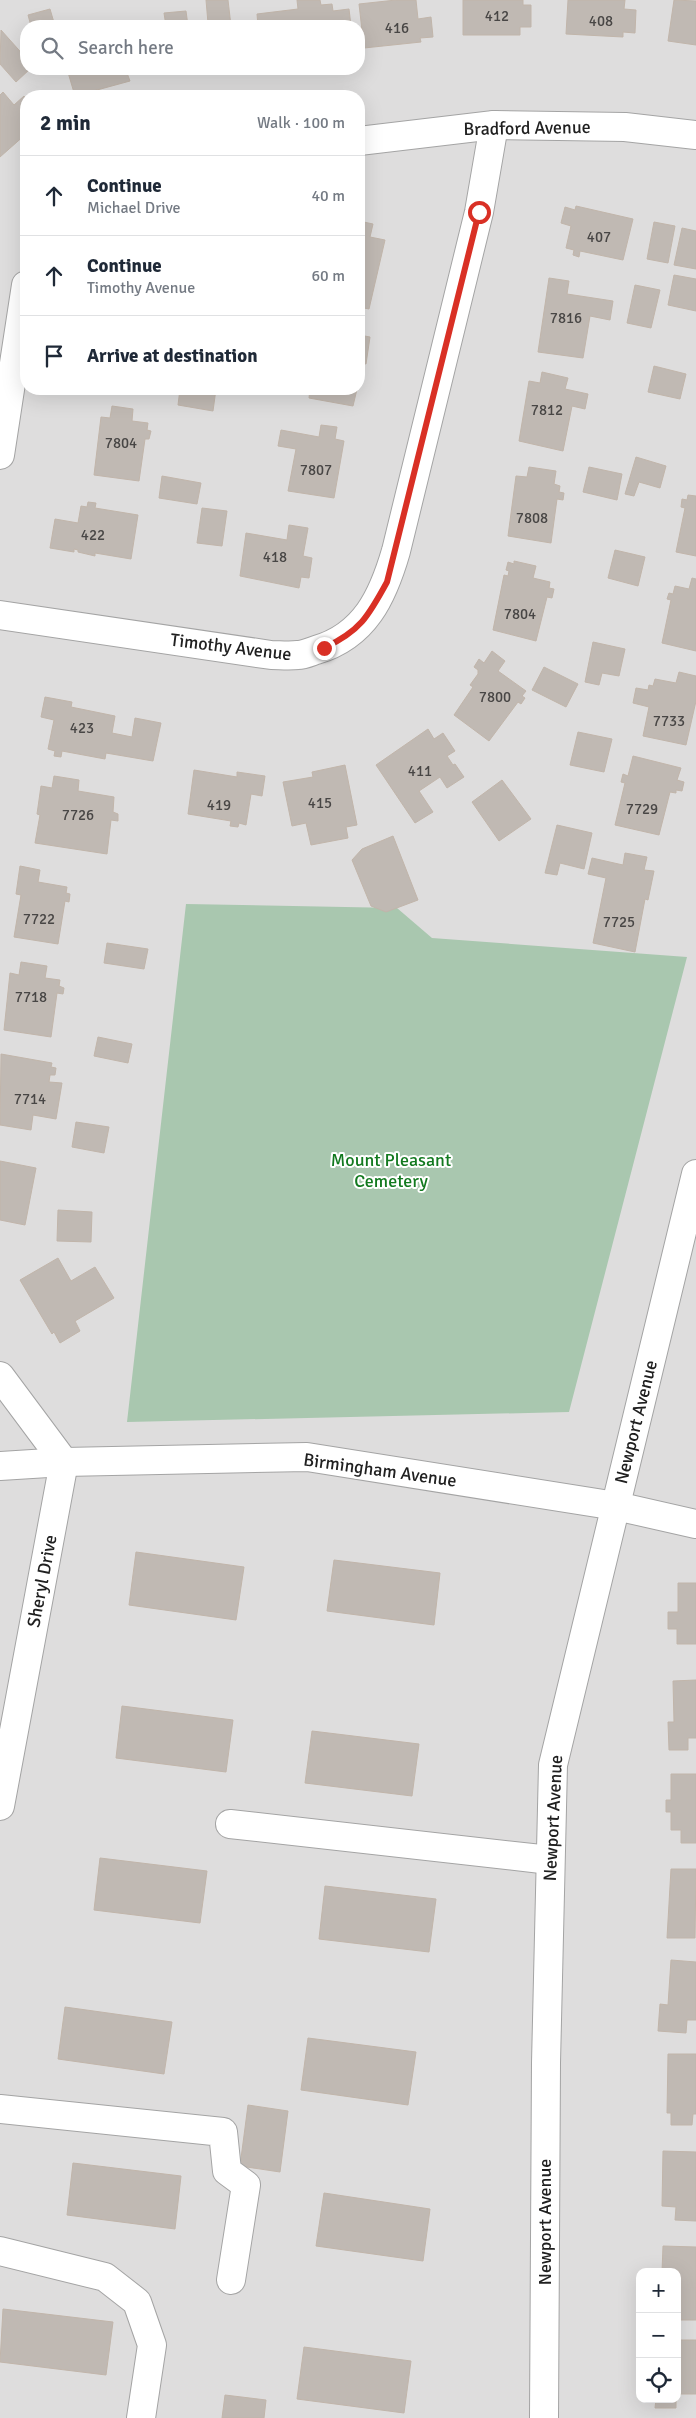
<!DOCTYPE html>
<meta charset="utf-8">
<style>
:root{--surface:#fff;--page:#f6f6f7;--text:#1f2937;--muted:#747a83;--line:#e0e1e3}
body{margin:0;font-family:Signika,sans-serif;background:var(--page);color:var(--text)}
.controls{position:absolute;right:15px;bottom:15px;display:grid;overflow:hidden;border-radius:10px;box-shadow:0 5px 20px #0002}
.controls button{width:45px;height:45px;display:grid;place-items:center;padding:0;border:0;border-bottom:1px solid var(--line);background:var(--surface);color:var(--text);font:25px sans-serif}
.stop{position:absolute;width:15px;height:15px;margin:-11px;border:4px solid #d93025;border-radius:50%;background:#fff}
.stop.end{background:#d93025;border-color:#fff;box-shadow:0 1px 5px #0008}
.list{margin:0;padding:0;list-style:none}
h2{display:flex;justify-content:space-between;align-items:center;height:65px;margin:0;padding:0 20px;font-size:21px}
h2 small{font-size:16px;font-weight:400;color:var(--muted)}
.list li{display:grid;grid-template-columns:32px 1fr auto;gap:15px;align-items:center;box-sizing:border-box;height:80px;padding:0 20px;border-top:1px solid var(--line)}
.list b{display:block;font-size:19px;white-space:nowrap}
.list p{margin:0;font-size:16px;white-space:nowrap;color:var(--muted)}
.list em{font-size:16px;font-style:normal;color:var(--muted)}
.icon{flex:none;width:28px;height:28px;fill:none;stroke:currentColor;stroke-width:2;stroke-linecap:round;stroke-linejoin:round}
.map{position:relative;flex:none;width:696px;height:2418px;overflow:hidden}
.search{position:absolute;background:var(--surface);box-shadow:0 5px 20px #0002;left:20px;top:20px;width:345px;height:55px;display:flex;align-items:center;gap:12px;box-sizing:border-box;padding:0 18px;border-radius:20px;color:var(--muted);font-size:19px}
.panel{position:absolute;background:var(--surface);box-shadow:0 5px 20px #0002;left:20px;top:90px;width:345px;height:305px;border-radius:20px}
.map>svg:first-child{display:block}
.residential{fill:#dedddd;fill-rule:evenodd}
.cemetery{fill:#a9c7af}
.building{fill:#c0b9b3;stroke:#c1b5aa}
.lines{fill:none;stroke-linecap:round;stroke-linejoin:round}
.minor-casing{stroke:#a4a4a4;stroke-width:30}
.minor{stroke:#fff;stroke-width:28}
.route{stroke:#d93025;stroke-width:6}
.labels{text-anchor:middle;stroke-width:4;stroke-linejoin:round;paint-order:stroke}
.number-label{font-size:15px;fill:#484645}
.street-label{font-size:18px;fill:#202020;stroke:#fff}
.park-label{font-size:18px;fill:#12791f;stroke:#fff}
</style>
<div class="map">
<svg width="696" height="2418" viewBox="0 0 696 2418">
<rect width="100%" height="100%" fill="#f0ede6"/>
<path class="residential" d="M0,0H696V2418H0ZM26,26H359V69H26ZM26,96H359V389H26ZM640,2272H677V2399H640Z"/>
<path class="cemetery" d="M186,904L397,908L432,938L687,957L569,1412L127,1422Z"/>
<g class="building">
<path d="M206,0H228L231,26H166L164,13L186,11L188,26L208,23Z"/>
<path d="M297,0H320L321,5L332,4L333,11L349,9L351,26H258L257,14L298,9Z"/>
<path d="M396,0H416L418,19L431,17L433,37L420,38L421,42L364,48L359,4Z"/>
<path d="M463,0H523V5H531V27H520V35H463Z"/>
<path d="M568,0H625L624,9L636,10L635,33L623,32V37L566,34Z"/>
<path d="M674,0L696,1V45L668,41Z"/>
<path d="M50,9L55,26H31L28,15Z"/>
<path d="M1,30L26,58V69H30L16,82L0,64Z"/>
<path d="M67,69H140V70L127,73L130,81L75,96Z"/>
<path d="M3,92L14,105L24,96L26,99V134L0,157V95Z"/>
<path d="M576,206L633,219L623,260L580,251L579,257L573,255L574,250L566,248L571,226L561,223L565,207L575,210Z"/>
<path d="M359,221L373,224L370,237L385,240L369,309L359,307Z"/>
<path d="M654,222L675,226L668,263L647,259Z"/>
<path d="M682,228L696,231V269L674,265Z"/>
<path d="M674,275L696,279V311L668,305Z"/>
<path d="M549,278L569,281L567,294L613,301L610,320L590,316L583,358L538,352Z"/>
<path d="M635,285L660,290L651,328L627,323Z"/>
<path d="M359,335L370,337L366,364L361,363L359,377Z"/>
<path d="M654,366L686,374L680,399L648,392Z"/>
<path d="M542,372L568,378L565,389L588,394L585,409L572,406L563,451L519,441L529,381L540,383Z"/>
<path d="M180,389H216L213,411L178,405Z"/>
<path d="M310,389H357L353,406L309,398Z"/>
<path d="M112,406L133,409L132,421L148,423L147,430L151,431L149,439H145L139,481L94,475L101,417L110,418Z"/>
<path d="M321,425L337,427L335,439L344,441L334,498L288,491L296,449L278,446L281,430L319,437Z"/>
<path d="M636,457L666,466L660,488L639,482L634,496L625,494Z"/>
<path d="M529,467L556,471L554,484L560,486L559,492L564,493L563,500L557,499L551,543L508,536L516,476L527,477Z"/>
<path d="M589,467L622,474L617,500L583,492Z"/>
<path d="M162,476L201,483L197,504L159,498Z"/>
<path d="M688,495L696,496V556L676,552L685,508L681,507L682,499L687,500Z"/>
<path d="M88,502L96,503L95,508L138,515L131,559L95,553V556L78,552V550L74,549V552L50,548L55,519L78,523L81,506L87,507Z"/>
<path d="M202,508L227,511L222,546L197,543Z"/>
<path d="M289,525L308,528L303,556L312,558L309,578L301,577L299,588L240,576L246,533L287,540Z"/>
<path d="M615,550L645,557L638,586L608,578Z"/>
<path d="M514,561L536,566L533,578L550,582L549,588L554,589L552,598L547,597L536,641L493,630L504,575L508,576L509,571L506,570L508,562L514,564Z"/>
<path d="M692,578L696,579V651L662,643L671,600L667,599L669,593L673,594L675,586L689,589Z"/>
<path d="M593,642L625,649L619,676L602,673L599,685L585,682Z"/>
<path d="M492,651L505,661L498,671L526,691L522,696L525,698L521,704L518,702L489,741L454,715L473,687L470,685L478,674V670L474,667L479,659L484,663Z"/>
<path d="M544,667L578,684L566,707L532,690Z"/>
<path d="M679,672L696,676V701L686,745L643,736L649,707L633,703L636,688L648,690L649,685L653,686L655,679L676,683Z"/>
<path d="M45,697L72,702L71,707L115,716L112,733L132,737L135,718L161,723L153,761L106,753L105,759L62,751L61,757L54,756L55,751L48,749L54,720L41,717Z"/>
<path d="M428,729L434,739L443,733L455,751L447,756L453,765L455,764L464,777L447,788L440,777L419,791L433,812L415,823L376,765Z"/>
<path d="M578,732L612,739L604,772L570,765Z"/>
<path d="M633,756L681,768L677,780L684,782L682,791L676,790V793L670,792L659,835L615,825L625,783L621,782L623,774L628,776Z"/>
<path d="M345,765L357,825L346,827L348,838L311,845L306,823L292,826L283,782L313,777L312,772Z"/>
<path d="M194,770L237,777V772L265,776L262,796L251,794L246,825L239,823L238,827L230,826L231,821L188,814Z"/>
<path d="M54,776L79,780L78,791L114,797L113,812L118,814V821L111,820L107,854L35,843L40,815L37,814L41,786L52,788Z"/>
<path d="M502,780L531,819L499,841L472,802Z"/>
<path d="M557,825L592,833L584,869L560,863L557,875L545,873Z"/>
<path d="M393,836L418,900L386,912L371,906L352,860L362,849Z"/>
<path d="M625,853L647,857L644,870L654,871L648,900L645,899L635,952L593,943L606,878L588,874L592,858L623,865Z"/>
<path d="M20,866L40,870L38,882L67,887L66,893L70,894L69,902L65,901L58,944L14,937L21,895L16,894Z"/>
<path d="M107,943L148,949L144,969L104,963Z"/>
<path d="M21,962L47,966L45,978L60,980L59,986L64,988L63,994L57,993L51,1037L4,1030L10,973L19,975Z"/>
<path d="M98,1037L132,1044L128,1063L94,1056Z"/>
<path d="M1,1054L52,1063L51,1067L56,1068L55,1075H50L49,1082L62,1083L56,1119L33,1115L31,1130L0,1125Z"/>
<path d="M76,1122L109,1127L104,1153L72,1147Z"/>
<path d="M0,1161L36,1168L25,1225L0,1220Z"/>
<path d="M58,1210L92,1212L91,1242L57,1241Z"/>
<path d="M58,1258L71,1281L95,1267L114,1298L75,1321L80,1331L60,1343L54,1332L52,1334L20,1280Z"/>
<path d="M136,1552L244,1567L236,1620L129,1605Z"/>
<path d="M334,1560L440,1573L434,1625L327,1611Z"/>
<path d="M678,1583H696V1644H677V1629H668V1612H678Z"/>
<path d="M696,1680V1738H688V1750H669L668,1722H674L673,1681Z"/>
<path d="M122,1706L233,1720L226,1772L116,1758Z"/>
<path d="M312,1731L419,1744L412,1796L305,1783Z"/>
<path d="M671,1774H696V1843H681V1830H671V1812H666V1800H671Z"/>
<path d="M100,1858L207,1871L200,1923L94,1910Z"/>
<path d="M671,1869H696L695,1938H667Z"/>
<path d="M325,1886L436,1899L429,1952L319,1939Z"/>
<path d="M671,1960L696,1962V2020H687L686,2033L658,2031L660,2004L668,2005Z"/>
<path d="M65,2007L172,2022L164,2074L58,2059Z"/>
<path d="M308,2038L416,2052L408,2105L301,2090Z"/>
<path d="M668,2054H696V2114H693L692,2125H671V2113H667Z"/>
<path d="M248,2105L288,2111L280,2172L240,2166Z"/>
<path d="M663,2151L696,2152V2221L675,2220L676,2207L662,2206Z"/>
<path d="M73,2163L181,2176L175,2229L67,2215Z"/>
<path d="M324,2193L430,2209L423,2261L316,2246Z"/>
<path d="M663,2246L696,2247V2320H677V2272H662Z"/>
<path d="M3,2309L113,2322L106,2375L0,2362Z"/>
<rect x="677" y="2340" width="19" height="54"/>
<path d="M304,2347L411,2361L404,2413L297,2399Z"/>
<path d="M225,2395L266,2400L264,2418H222Z"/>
<path d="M656,2399H676V2408H655Z"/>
</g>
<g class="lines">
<g class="minor-casing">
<g id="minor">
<path d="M359,141L494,125L625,127L696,135"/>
<path d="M0,455L26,285"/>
<path d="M0,615L271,655C279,655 289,656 298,655C304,655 310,652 316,650C365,636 383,596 396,551L479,212L494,125"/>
<path d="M0,1376L64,1462L0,1806"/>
<path d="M0,1466L64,1462L307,1457L616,1506L696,1524"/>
<path d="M230,1824L550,1860"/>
<path d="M0,2109L223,2132L227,2171L246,2185L231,2280"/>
<path d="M0,2251L105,2277L137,2302L152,2345L141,2418"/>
<path d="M544,2418L546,2063L553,1765L696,1174"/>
</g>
</g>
<use href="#minor" class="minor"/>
</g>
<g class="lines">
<path class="route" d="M324,648C360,631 368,617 387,582L479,212"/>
</g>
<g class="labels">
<g class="number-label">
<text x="497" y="21">412</text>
<text x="601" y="26">408</text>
<text x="397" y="33">416</text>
<text x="599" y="242">407</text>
<text x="566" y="323">7816</text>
<text x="547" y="415">7812</text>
<text x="121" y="448">7804</text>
<text x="316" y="475">7807</text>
<text x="532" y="523">7808</text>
<text x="93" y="540">422</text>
<text x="275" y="562">418</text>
<text x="520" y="619">7804</text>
<text x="495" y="702">7800</text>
<text x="669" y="726">7733</text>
<text x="82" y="733">423</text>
<text x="420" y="776">411</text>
<text x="320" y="808">415</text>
<text x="219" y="810">419</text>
<text x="642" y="814">7729</text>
<text x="78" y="820">7726</text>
<text x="39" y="924">7722</text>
<text x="619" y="927">7725</text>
<text x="31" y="1002">7718</text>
<text x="30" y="1104">7714</text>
</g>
<g class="street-label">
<text transform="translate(527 128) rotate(-1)" y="6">Bradford Avenue</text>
<text transform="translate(231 647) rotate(7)" y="6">Timothy Avenue</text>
<text transform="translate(636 1422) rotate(-76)" y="6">Newport Avenue</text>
<text transform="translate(380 1470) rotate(8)" y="6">Birmingham Avenue</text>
<text transform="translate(42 1581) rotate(-79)" y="6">Sheryl Drive</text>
<text transform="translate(553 1818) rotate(-87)" y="6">Newport Avenue</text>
<text transform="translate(545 2222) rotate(-90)" y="6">Newport Avenue</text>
</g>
<g class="park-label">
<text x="391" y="1166">Mount Pleasant<tspan x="391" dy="21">Cemetery</tspan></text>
</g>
</g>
</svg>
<div class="controls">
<button>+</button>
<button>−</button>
<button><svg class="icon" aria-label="locate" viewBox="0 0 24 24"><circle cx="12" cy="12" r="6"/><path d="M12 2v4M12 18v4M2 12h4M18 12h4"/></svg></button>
</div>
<div class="stop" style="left:479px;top:212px"></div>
<div class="stop end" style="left:324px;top:648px"></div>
<div class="search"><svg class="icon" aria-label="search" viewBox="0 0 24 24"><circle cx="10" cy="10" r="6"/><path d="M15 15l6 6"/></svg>Search here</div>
<section class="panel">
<h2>2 min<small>Walk · 100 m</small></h2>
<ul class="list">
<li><svg class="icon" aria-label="ahead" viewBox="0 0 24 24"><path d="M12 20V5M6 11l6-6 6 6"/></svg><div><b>Continue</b><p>Michael Drive</p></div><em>40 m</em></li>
<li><svg class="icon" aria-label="ahead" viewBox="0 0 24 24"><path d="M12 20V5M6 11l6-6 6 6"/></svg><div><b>Continue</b><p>Timothy Avenue</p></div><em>60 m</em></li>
<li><svg class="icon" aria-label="arrive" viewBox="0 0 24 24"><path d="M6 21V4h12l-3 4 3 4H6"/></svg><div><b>Arrive at destination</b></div></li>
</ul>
</section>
</div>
